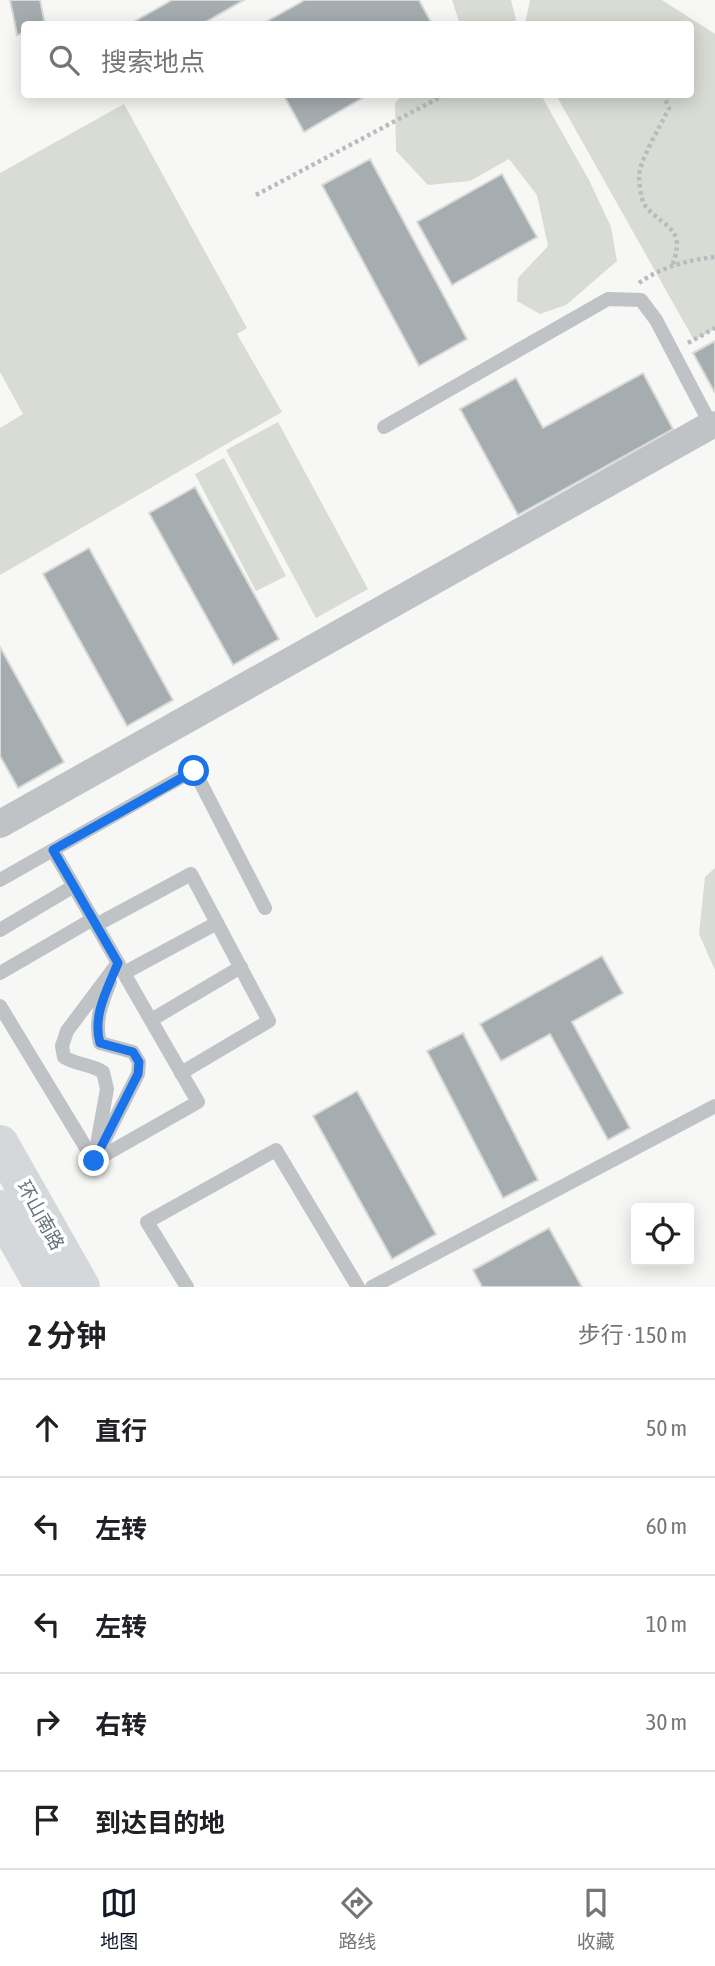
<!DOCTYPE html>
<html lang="zh">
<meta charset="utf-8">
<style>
:root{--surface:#fff;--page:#f6f6f6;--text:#202124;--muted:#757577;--line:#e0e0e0;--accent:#111827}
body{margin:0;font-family:"Asap Condensed","Noto Sans SC",sans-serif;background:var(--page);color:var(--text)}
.controls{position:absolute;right:21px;bottom:21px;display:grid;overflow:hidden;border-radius:7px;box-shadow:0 4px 18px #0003}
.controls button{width:63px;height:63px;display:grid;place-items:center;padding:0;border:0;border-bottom:2px solid var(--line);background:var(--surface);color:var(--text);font:35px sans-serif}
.stop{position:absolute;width:21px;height:21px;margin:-16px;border:5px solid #1a73e8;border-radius:50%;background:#fff}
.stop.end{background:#1a73e8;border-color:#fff;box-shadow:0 2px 7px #0008}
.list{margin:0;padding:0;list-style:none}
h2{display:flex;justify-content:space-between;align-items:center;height:91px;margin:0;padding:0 28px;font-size:30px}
h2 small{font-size:23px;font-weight:400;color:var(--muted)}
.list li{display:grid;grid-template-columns:46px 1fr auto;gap:21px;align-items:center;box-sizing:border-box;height:98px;padding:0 28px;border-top:2px solid var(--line)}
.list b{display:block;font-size:26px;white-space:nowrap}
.list em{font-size:23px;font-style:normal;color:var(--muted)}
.icon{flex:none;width:38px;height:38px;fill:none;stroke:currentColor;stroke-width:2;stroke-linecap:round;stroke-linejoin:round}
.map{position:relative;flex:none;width:715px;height:1287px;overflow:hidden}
.search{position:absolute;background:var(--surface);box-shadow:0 4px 18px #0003;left:21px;right:21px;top:21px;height:77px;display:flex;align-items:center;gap:18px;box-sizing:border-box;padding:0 24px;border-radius:7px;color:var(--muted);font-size:26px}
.sheet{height:581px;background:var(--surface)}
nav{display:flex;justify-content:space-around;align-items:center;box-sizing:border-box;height:98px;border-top:2px solid var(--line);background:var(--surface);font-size:19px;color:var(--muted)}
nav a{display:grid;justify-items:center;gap:4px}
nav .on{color:var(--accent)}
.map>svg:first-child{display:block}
.green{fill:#d8dcd5}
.building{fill:#a5adb1;stroke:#d9d9d7;stroke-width:2}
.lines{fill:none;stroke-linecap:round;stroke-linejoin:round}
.path{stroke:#b9bcbe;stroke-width:4.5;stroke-dasharray:3.5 3.5;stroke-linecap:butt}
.lane{stroke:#bfc3c6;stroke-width:14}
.street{stroke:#bfc3c6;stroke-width:28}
.secondary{stroke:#d4d8da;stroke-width:38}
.route{stroke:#1a73e8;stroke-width:9}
.labels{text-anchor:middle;stroke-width:7;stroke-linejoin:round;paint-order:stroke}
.street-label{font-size:19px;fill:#66757c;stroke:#fff}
</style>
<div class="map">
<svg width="715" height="1287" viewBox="0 0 715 1287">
<rect width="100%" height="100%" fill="#f7f7f5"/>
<g class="green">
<path d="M452,0H511L517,24H460Z"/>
<path d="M530,0H662L715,34V329L694,340L556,95L690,94V24H525Z"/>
<path d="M403,94L541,95L589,180L611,227L617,261L566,305L540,314L517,301L518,278L548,246L537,195L509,159L470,181L428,185L396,151L395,103Z"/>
<path d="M124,104L247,328L237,334L282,412L0,575V428L23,414L0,372V173Z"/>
<path d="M278,422L368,589L316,618L226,450Z"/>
<path d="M224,458L286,576L256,591L195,474Z"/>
<path d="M715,868V970L699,934L705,877Z"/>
</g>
<g class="building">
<path d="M10,0H40L45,24H24V33L17,35Z"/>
<path d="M172,0H244L202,24H130Z"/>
<path d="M305,0H419L432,24H262Z"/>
<path d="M283,94H369L304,132Z"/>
<path d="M370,159L467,339L419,366L322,185Z"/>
<path d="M502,174L537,237L452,285L417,222Z"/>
<path d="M715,341V393L693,353Z"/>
<path d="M643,373L673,429L518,515L460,409L516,378L543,428Z"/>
<path d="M195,487L279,639L233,665L149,513Z"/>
<path d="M89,548L173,700L127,726L43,574Z"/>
<path d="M0,647L64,762L18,788L0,756Z"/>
<path d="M602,956L623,993L572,1022L630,1128L608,1140L550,1034L501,1061L480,1024Z"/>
<path d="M463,1033L538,1180L503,1198L427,1051Z"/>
<path d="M357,1091L436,1234L392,1259L313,1116Z"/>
<path d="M549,1228L582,1287H482L473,1270Z"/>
</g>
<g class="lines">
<g class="path">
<path d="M663,94L669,108C662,123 638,163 639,177C639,184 641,198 644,204C661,228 688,225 672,266"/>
<path d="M256,195L446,94"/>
<path d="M639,283C661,267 688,260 715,257"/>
<path d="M688,343L715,328"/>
</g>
<g class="lane">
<path d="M384,427L608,299L641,300L656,320L711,425"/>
<path d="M0,880L194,770L265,908"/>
<path d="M96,925L191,874L269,1021L181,1073"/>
<path d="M0,930L74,886"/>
<path d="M0,973L93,919"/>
<path d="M124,973L217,923"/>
<path d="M0,1006L94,1161L198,1102L53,850"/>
<path d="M151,1020L241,967"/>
<path d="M101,1147L138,1074L139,1062L133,1052L100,1043C94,1021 102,1002 110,982"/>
<path d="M94,1161L107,1089L103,1072C91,1064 76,1065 64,1057L62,1046L67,1031L118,963"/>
<path d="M187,1287L147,1222L276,1150L358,1287"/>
<path d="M372,1287L715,1106"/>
</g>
<path class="street" d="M0,824L711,425"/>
<g class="secondary">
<path d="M0,1144L81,1287"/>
<path d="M0,1209L44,1287"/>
</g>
</g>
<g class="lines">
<path class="route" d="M94,1161L138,1074L139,1062L133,1052L100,1043C92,1015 108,988 118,963L53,850L194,771"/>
</g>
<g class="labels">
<g class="street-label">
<text transform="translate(41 1215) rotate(61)" y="7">环山南路</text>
</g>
</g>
</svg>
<div class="controls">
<button><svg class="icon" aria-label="locate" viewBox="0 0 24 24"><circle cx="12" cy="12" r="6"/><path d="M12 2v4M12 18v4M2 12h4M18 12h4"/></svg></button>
</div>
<div class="stop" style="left:194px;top:771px"></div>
<div class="stop end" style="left:94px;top:1161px"></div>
<div class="search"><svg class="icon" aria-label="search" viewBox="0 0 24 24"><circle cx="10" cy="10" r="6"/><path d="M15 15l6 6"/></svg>搜索地点</div>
</div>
<section class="sheet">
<h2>2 分钟<small>步行 · 150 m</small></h2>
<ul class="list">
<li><svg class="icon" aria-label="ahead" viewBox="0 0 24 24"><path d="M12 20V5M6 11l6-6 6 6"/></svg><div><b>直行</b></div><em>50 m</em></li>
<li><svg class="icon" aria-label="left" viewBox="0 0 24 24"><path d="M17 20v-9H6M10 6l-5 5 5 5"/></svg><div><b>左转</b></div><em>60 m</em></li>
<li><svg class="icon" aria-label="left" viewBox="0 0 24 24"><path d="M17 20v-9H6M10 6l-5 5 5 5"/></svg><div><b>左转</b></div><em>10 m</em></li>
<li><svg class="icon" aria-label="right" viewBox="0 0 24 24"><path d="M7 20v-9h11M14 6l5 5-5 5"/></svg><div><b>右转</b></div><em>30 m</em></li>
<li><svg class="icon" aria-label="arrive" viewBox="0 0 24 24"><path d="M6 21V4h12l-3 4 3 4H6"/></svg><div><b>到达目的地</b></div></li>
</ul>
</section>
<nav>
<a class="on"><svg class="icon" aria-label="map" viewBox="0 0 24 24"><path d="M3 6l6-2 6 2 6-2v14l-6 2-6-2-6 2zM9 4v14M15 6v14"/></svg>地图</a>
<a><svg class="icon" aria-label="directions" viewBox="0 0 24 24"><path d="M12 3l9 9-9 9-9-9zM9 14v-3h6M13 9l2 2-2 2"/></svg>路线</a>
<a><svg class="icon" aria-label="saved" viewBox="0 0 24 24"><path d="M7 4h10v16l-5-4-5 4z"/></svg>收藏</a>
</nav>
